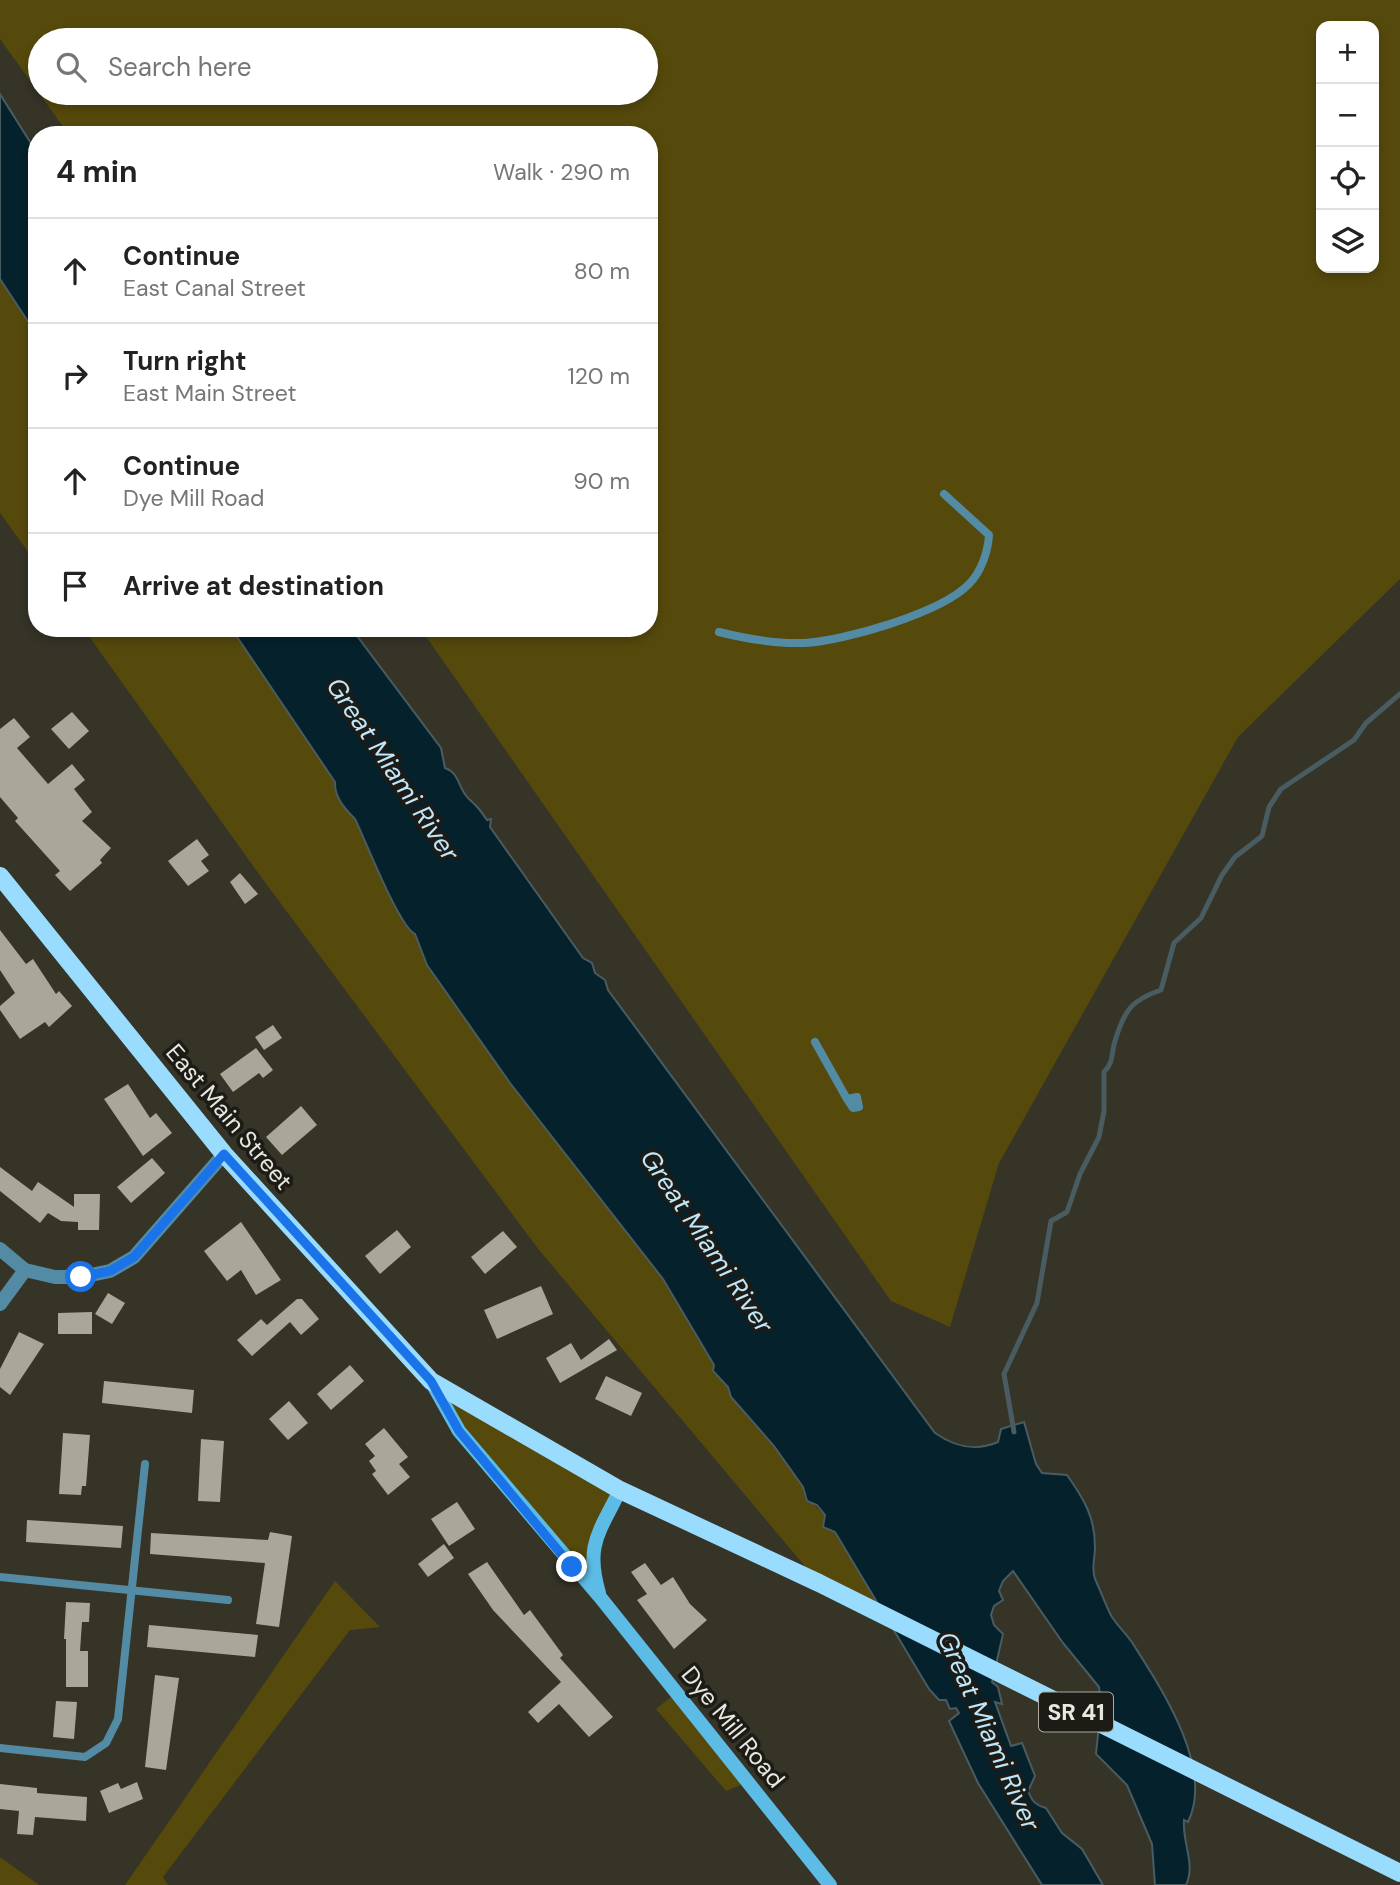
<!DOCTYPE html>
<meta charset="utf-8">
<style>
:root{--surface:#fff;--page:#f6f6f6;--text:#222;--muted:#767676;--line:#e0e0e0}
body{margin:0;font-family:"DM Sans",sans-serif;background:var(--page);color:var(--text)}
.controls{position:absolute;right:21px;top:21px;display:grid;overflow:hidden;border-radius:14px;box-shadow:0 4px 10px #0003}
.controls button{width:63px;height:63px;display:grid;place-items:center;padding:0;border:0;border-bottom:2px solid var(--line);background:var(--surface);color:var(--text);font:35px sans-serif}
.stop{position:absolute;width:21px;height:21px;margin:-16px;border:5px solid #1a73e8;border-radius:50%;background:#fff}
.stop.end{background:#1a73e8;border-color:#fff;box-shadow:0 2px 7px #0008}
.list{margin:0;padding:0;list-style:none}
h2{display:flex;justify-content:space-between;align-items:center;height:91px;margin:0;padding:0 28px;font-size:30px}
h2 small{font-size:23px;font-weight:400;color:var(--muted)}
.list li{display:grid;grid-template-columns:46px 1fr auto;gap:21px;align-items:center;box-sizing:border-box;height:105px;padding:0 28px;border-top:2px solid var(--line)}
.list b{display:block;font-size:26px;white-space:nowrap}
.list p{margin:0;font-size:23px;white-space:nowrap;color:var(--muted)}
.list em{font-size:23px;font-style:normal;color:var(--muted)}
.icon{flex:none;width:38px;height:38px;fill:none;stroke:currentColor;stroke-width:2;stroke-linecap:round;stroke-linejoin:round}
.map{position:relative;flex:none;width:1400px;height:1885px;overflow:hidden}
.search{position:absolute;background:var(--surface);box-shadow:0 4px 10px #0003;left:28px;top:28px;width:630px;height:77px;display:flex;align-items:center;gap:18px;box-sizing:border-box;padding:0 24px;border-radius:38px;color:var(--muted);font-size:26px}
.panel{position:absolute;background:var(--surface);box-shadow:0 4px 10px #0003;left:28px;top:126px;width:630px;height:511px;border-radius:28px}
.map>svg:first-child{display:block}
.green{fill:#55490c;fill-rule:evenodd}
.water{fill:#05212c;stroke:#495c62;stroke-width:2}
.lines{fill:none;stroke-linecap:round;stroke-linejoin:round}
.stream{stroke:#495c62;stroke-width:5}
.building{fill:#aaa798}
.lane{stroke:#538ba5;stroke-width:8}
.street{stroke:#538ba5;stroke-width:14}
.secondary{stroke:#5dbce6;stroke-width:14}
.primary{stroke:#99dcfd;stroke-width:18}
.route{stroke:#1a73e8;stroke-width:9}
.labels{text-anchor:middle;stroke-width:7;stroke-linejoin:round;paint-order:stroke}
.shield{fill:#1c1b16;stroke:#acaaa3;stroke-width:2}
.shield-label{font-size:23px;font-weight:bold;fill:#e9e7df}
.street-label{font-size:24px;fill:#e9e7df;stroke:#1c1b16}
.water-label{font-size:26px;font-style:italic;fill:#bee7fc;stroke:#1c1b16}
</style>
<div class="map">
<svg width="1400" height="1885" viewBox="0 0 1400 1885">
<rect width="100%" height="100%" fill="#363427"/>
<g class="green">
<path d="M0,0H1400V579L1238,737L999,1163L950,1327L891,1301L420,628H649V135H69L0,39ZM1321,26H1374V268H1321ZM40,40H646V93H40Z"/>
<path d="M0,279L37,335V564L0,513Z"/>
<path d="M83,628H231L335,782C334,797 345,809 355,819L415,934L427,965L510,1083L663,1279L714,1366L713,1371L728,1387L731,1397L774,1446L803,1487L804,1496L825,1515L885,1616L819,1583L539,1250L261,877Z"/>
<path d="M431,1381L620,1490L596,1539L600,1597L459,1431Z"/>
<path d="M335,1581L380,1627L350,1630L163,1877L168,1885H125Z"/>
<path d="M676,1693L748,1782L726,1791L656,1709Z"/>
<path d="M0,1857L39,1885H0Z"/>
</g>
<g class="water">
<path d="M0,94L37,153V335L0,279Z"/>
<path d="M231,628H351L441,748L445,768C460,773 458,789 469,799C478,807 480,810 487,820L491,819L490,827L583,958L592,963L595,973L605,980L608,990L935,1433C955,1447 975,1452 998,1442L1001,1429L1024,1422L1036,1464L1042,1473L1067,1475C1084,1499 1095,1517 1095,1547C1095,1559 1091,1568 1095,1579C1099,1587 1108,1611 1112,1617C1119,1628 1129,1636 1135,1647C1163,1691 1214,1769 1188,1822L1184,1820C1182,1843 1196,1864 1186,1885H1155L1152,1844L1127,1785L1096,1754L1101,1705L1099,1687L1063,1643L1013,1571L1003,1581L999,1591L1003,1600L994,1606L991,1615L994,1625L1003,1634L992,1682L998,1687L1002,1704L995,1702L1011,1746L1022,1743L1035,1776L1028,1791C1032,1801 1035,1805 1046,1808L1062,1833L1082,1849L1103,1885H1042L978,1783L949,1721L959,1713L956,1708L950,1709L946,1700H939L929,1689L835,1532L823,1527L825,1515L817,1505L807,1501L803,1487L774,1446L731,1397L728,1387L713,1371L714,1365L663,1279L510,1083L427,965L415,934C399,927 365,839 355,819C345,809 334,797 335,782Z"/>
</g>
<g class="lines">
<path class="stream" d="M1014,1432L1004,1374L1037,1303L1051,1221L1067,1212L1080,1174L1099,1137L1104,1111V1072C1114,1062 1111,1054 1115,1041C1124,1011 1131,1000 1161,990L1174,943L1201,918L1222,875L1235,857L1262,836L1269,807L1281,789L1354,740L1366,723L1400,694"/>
</g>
<g class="building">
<path d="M72,712L89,731L69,749L51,729Z"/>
<path d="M14,718L30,737L17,748L48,784L72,764L85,780L74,789L92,812L82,821L111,848L100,860L102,863L70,891L55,875L60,871L15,821L18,818L0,797V729Z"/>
<path d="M197,839L209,855L201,861L209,871L188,886L168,861Z"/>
<path d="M240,873L258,894L245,904L230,882Z"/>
<path d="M0,930L26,964L33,959L56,994L59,991L72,1006L49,1027L45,1022L20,1039L0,1010V1006L15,993L0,970Z"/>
<path d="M273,1025L282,1038L264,1050L255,1037Z"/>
<path d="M256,1048L273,1070L263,1078L259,1073L233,1092L220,1074Z"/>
<path d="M128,1084L150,1118L156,1113L172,1133L143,1156L104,1099Z"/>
<path d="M301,1106L317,1125L282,1155L266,1137Z"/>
<path d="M152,1158L165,1173L131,1203L117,1187Z"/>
<path d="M0,1167L32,1191L38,1182L74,1207V1194H100L99,1230H78V1222L61,1221L48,1213L40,1223L0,1191Z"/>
<path d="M241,1222L281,1280L256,1295L241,1270L227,1281L204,1251Z"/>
<path d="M397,1230L411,1247L380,1274L365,1256Z"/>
<path d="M503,1231L517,1247L485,1274L471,1257Z"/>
<path d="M541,1286L553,1314L497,1339L484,1310Z"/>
<path d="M108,1293L125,1303L112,1324L95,1314Z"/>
<path d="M297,1299H302L319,1319L301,1335L290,1322L252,1356L237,1340L261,1319L267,1325Z"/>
<path d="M92,1312V1334H58V1313Z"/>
<path d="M19,1332L44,1344L10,1395L0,1387V1369Z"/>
<path d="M609,1339L617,1350L560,1383L546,1358L571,1343L581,1360Z"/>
<path d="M350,1365L364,1381L331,1410L317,1394Z"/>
<path d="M606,1376L642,1393L631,1416L595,1399Z"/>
<path d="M104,1381L194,1390L192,1413L102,1403Z"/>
<path d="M289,1401L308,1423L288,1440L269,1419Z"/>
<path d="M384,1428L408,1457L399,1464L410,1477L388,1495L372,1474L376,1471L369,1461L375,1456L365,1444Z"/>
<path d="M63,1433L90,1435L86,1486H82L81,1495L59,1494Z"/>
<path d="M201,1439L224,1441L220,1502L198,1501Z"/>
<path d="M457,1502L475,1529L449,1546L431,1519Z"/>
<path d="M27,1520L123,1526L121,1548L26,1542Z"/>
<path d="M270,1532L292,1536L279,1627L256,1624L265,1563L150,1554L151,1533L268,1540Z"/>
<path d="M444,1544L454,1558L428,1577L418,1564Z"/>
<path d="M487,1562L524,1615L530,1610L563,1655L560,1658L613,1717L589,1737L559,1704L538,1723L528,1712L561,1682L493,1610L468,1574Z"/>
<path d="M645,1563L661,1585L673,1577L690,1604L707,1620L674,1649L637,1600L647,1594L631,1572Z"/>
<path d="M66,1602L90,1603L89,1622H82L80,1651H88V1687H66V1639H64Z"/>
<path d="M149,1625L258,1635L255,1657L147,1647Z"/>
<path d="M155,1675L179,1678L166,1770L145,1767Z"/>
<path d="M56,1701L77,1702L74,1739L53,1737Z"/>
<path d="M137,1782L143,1799L109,1813L100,1791L118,1783L121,1789Z"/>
<path d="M0,1784L37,1788V1793L87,1797L86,1821L35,1817L33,1835L17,1834L19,1811L0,1809Z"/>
</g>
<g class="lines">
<g class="lane">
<path d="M719,632C747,639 775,644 804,643C844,641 941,613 969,584C981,572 988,552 989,535L944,494"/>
<path d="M815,1042L847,1099L853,1108L859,1107L857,1097L847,1099"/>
<path d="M0,1577L228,1600"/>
<path d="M0,1748L85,1757L106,1743L118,1719L145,1464"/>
</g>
<g class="street">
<path d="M0,1249L25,1270L55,1277H81L110,1271L134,1257L224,1154"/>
<path d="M0,1304L25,1270"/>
</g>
<g class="secondary">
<path d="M431,1381L459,1431L600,1597L830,1885"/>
<path d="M599,1593C585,1545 599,1533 620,1490"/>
</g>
<path class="primary" d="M0,876L224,1154L431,1381L620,1490L819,1583L1400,1873"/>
</g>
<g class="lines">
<path class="route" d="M81,1277L110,1271L134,1257L224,1154L431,1381L459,1431L572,1567"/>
</g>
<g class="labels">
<rect class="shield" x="1039" y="1692.5" width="74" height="39" rx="5"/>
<g class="shield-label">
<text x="1076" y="1720">SR 41</text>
</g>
<g class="street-label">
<text transform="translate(229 1117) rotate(50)" y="8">East Main Street</text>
<text transform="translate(733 1727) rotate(51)" y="8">Dye Mill Road</text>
</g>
<g class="water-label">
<text transform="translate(393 769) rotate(56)" y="9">Great Miami River</text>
<text transform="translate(707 1241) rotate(56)" y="9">Great Miami River</text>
<text transform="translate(989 1731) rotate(66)" y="9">Great Miami River</text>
</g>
</g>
</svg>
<div class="controls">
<button>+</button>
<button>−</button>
<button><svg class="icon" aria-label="locate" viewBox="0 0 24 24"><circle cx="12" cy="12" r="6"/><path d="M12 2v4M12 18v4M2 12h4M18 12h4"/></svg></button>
<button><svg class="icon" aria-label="layers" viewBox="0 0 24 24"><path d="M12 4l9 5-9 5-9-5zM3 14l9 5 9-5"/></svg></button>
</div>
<div class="stop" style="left:81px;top:1277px"></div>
<div class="stop end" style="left:572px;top:1567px"></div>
<div class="search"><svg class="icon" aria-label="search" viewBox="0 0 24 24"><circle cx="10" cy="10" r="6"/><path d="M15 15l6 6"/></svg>Search here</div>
<section class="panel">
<h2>4 min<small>Walk · 290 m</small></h2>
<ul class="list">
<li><svg class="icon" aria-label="ahead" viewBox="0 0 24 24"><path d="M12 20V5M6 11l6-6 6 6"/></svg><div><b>Continue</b><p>East Canal Street</p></div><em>80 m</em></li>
<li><svg class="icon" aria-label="right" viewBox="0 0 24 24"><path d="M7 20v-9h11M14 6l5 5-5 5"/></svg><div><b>Turn right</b><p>East Main Street</p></div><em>120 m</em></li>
<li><svg class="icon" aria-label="ahead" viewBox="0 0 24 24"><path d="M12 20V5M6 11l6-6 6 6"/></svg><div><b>Continue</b><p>Dye Mill Road</p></div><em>90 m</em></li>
<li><svg class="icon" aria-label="arrive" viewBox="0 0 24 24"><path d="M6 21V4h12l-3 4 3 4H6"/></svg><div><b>Arrive at destination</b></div></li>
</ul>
</section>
</div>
